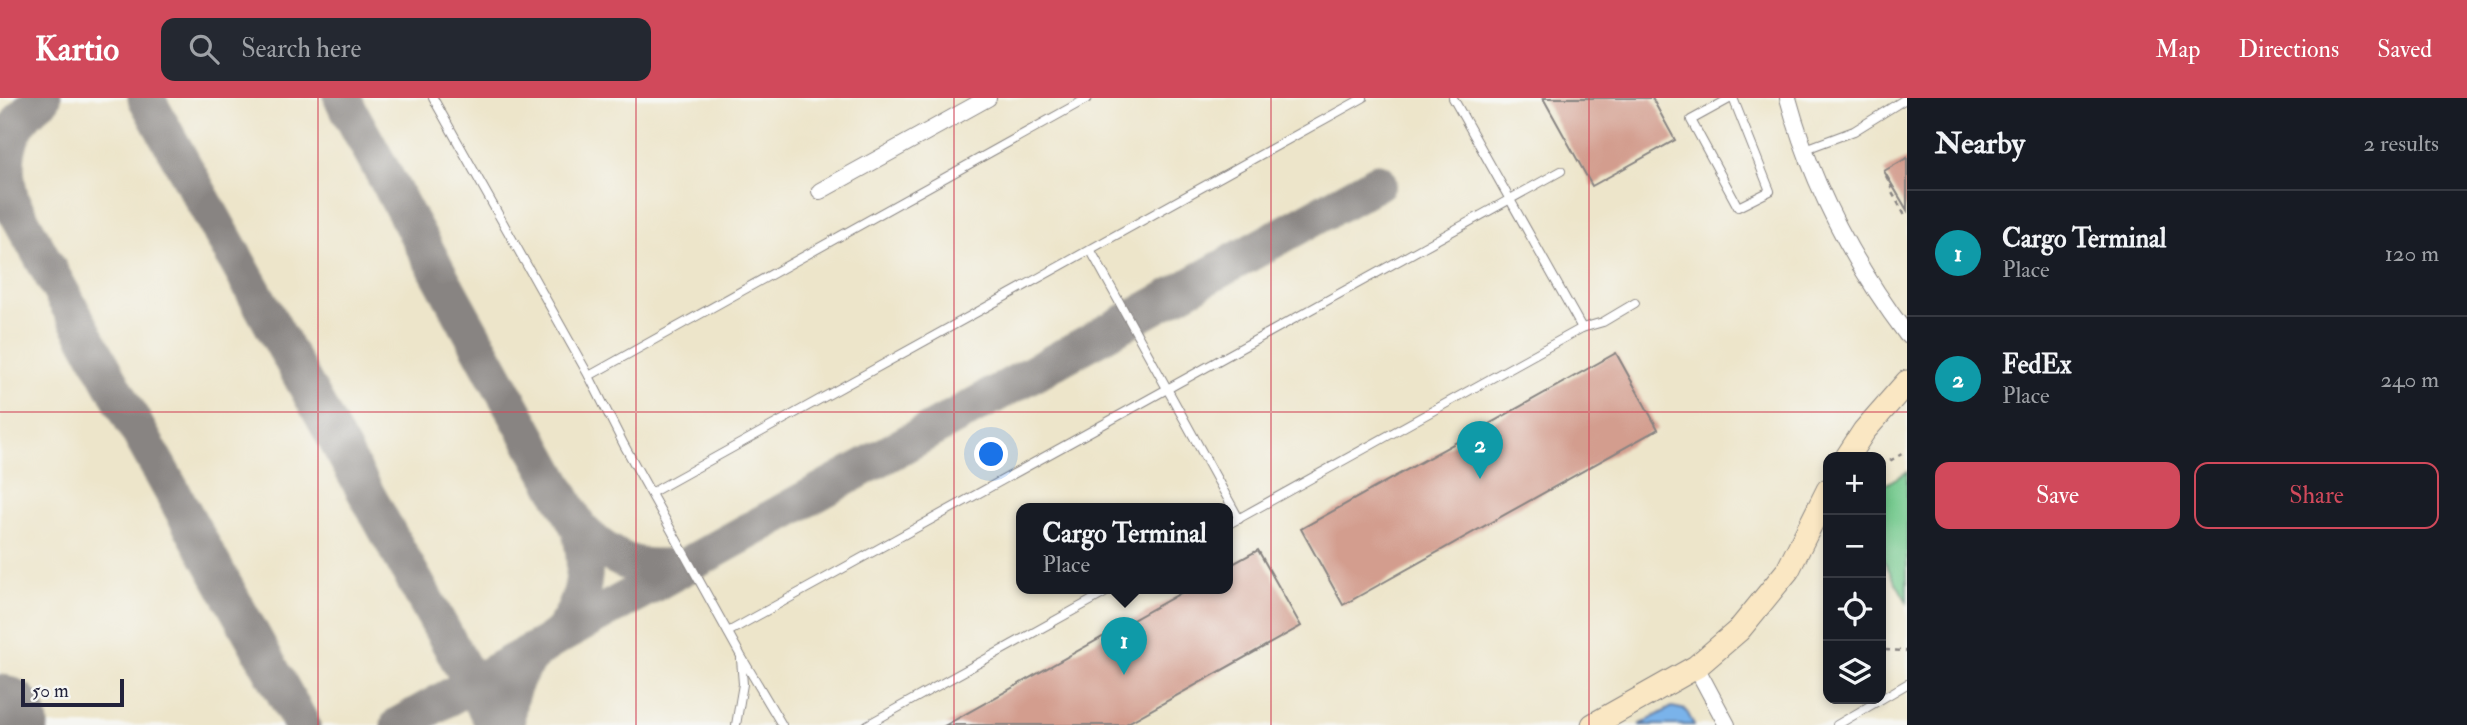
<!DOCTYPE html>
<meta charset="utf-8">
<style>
:root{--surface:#171b24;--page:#242831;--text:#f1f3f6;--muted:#9ea1a6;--line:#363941;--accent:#d1495b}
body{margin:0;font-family:"IM FELL Double Pica",serif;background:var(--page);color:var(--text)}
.controls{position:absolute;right:21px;bottom:21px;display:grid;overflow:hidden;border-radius:14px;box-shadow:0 4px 10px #0003}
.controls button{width:63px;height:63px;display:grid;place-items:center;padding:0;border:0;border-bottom:2px solid var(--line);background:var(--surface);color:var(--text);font:35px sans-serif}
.scale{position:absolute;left:21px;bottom:18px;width:103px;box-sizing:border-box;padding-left:7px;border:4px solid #22223b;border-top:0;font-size:19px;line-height:24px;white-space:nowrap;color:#22223b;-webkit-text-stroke:5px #f6f6f2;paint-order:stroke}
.you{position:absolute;left:992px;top:357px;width:24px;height:24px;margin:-18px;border:5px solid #fff;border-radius:50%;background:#1a73e8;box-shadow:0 0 0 10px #1a73e833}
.badge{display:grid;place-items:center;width:46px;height:46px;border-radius:50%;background:var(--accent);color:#fff;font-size:23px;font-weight:700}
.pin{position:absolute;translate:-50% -58px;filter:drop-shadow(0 2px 4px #0008)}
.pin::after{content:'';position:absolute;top:37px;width:24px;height:21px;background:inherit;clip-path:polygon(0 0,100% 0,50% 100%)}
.popup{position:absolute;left:1016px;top:405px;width:217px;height:91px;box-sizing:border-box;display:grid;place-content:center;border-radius:14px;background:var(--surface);filter:drop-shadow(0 2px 5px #0005);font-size:23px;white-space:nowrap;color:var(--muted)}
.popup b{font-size:26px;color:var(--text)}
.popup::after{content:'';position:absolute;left:50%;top:100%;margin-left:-14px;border:14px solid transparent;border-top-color:var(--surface)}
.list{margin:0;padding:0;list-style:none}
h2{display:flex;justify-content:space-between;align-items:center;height:91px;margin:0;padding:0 28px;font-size:30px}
h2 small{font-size:23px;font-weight:400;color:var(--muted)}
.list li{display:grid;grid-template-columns:46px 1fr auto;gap:21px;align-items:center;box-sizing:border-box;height:126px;padding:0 28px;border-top:2px solid var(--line)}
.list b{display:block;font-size:26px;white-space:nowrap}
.list p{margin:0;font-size:23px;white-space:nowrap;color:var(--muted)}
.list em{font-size:23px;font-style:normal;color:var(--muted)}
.actions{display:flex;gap:14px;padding:21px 28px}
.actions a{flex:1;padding:16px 0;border:2px solid var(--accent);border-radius:14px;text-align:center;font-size:24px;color:var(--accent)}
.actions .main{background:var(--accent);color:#fff}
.icon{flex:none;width:38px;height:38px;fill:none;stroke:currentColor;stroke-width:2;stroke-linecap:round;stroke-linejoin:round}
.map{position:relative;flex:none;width:1907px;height:627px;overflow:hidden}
header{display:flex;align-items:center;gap:42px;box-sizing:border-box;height:98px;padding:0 35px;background:var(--accent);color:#fff}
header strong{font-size:33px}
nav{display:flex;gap:38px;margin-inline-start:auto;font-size:24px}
.search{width:490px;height:63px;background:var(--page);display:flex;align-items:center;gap:18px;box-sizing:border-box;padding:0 24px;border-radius:14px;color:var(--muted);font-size:26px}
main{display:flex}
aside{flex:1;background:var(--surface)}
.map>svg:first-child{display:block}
.green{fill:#73c98d;stroke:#4a7664;stroke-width:2}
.water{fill:#7ab3ea;stroke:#4e6a92;stroke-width:2}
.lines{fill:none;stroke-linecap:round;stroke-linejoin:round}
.taxiway{stroke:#888482;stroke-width:37}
.runway{stroke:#888482;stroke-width:93}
.building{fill:#d39d8e}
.lane-casing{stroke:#888482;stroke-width:10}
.street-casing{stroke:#888482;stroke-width:18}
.secondary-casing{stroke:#888482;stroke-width:25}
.path{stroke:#888482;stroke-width:2.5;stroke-dasharray:5 5;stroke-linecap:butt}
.lane{stroke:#fff;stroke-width:8}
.street{stroke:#fff;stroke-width:16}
.secondary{stroke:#fae7c3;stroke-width:23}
.grid{fill:none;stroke:#d1495b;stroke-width:2;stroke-opacity:0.55}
</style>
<header>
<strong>Kartio</strong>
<div class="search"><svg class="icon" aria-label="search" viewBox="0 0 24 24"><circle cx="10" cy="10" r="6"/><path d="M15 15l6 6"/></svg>Search here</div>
<nav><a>Map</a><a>Directions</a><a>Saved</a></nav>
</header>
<main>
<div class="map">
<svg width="1907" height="627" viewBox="0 0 1907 627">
<rect width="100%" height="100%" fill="#f6f6f2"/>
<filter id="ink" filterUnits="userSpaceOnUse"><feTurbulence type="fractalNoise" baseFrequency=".0143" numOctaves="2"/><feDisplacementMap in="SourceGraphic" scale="14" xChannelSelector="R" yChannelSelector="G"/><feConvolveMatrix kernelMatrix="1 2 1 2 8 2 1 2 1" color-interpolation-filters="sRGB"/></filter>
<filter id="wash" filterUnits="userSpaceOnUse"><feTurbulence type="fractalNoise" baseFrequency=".00686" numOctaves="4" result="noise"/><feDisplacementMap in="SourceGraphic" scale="28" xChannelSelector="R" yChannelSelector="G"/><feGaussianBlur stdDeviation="1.57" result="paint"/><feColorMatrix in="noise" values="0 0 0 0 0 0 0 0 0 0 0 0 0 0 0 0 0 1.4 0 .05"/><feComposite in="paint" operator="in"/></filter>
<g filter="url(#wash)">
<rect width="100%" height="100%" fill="#ede5ca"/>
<path class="green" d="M1907,374V504L1881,458V389Z"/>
<path class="water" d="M1672,609L1686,612L1694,627H1639Z"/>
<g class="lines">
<g class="taxiway">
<path d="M146,0L495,627"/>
<path d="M342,0L579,430C589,466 586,502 562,533C555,541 545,546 536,553C517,569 505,602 507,627"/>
<path d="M0,84L302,627"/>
<path d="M11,103C0,60 6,28 43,0"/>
<path d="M579,430C600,451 624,469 656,469C665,469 674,468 684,469"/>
<path d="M399,627L1378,84"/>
</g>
<path class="runway" d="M0,623L2,627"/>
</g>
<g id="blocks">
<g class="building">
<path d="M1543,0H1652L1675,42L1592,88Z"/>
<path d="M1907,60V112L1884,73Z"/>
<path d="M1616,255L1658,331L1343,507L1301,431Z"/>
<path d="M1258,452L1301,528L1124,627H946L1188,491H1227V469Z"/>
</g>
</g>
</g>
<g filter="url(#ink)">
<use href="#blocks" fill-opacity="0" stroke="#888482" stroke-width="2"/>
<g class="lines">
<g class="lane-casing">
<g id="lane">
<path d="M433,0L589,278L624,347L741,558L782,627"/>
<path d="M1453,0L1582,230"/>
<path d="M1731,0L1691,22L1738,109L1770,93L1733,0"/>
<path d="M1803,52L1854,33L1907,0"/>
<path d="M1090,151L1239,421"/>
<path d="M589,278L1088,0"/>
<path d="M651,395L1363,0"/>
<path d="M1227,427L1582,230L1603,224L1635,205"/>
<path d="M728,534L1561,73"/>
<path d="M736,627L743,586L741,561"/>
<path d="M867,627L1112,491"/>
<path d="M1837,627L1907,586"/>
</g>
</g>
<g class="street-casing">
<g id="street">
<path d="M1788,0C1812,88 1853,165 1907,237"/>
<path d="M820,93L988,0"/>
<path d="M1696,569L1727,627"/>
</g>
</g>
<g class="secondary-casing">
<g id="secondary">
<path d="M1847,359L1864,333L1907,284"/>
<path d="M1593,627L1696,569L1739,532L1788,472L1828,392"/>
</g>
</g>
<g class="path">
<path d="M1886,78L1892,89L1890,91L1907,121"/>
<path d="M1881,368L1907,353"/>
<path d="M1885,552L1907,553"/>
</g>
<use href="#lane" class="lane"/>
<use href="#street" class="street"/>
<use href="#secondary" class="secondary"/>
</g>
</g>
<path class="grid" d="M318,0V627M636,0V627M954,0V627M1271,0V627M1589,0V627M0,314H1907"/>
</svg>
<div class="controls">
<button>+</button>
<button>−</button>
<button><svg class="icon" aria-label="locate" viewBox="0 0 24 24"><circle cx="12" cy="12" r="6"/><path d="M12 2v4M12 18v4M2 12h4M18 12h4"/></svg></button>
<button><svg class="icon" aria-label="layers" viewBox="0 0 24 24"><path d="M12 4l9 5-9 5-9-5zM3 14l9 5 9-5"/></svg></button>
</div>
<div class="scale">50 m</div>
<div class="you"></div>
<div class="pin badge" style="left:1124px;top:577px;background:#0f9aa8">1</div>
<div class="popup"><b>Cargo Terminal</b>Place</div>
<div class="pin badge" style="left:1480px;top:381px;background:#0f9aa8">2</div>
</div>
<aside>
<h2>Nearby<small>2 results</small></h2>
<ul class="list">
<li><span class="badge" style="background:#0f9aa8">1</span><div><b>Cargo Terminal</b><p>Place</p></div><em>120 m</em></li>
<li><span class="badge" style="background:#0f9aa8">2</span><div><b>FedEx</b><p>Place</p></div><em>240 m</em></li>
</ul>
<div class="actions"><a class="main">Save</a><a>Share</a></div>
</aside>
</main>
